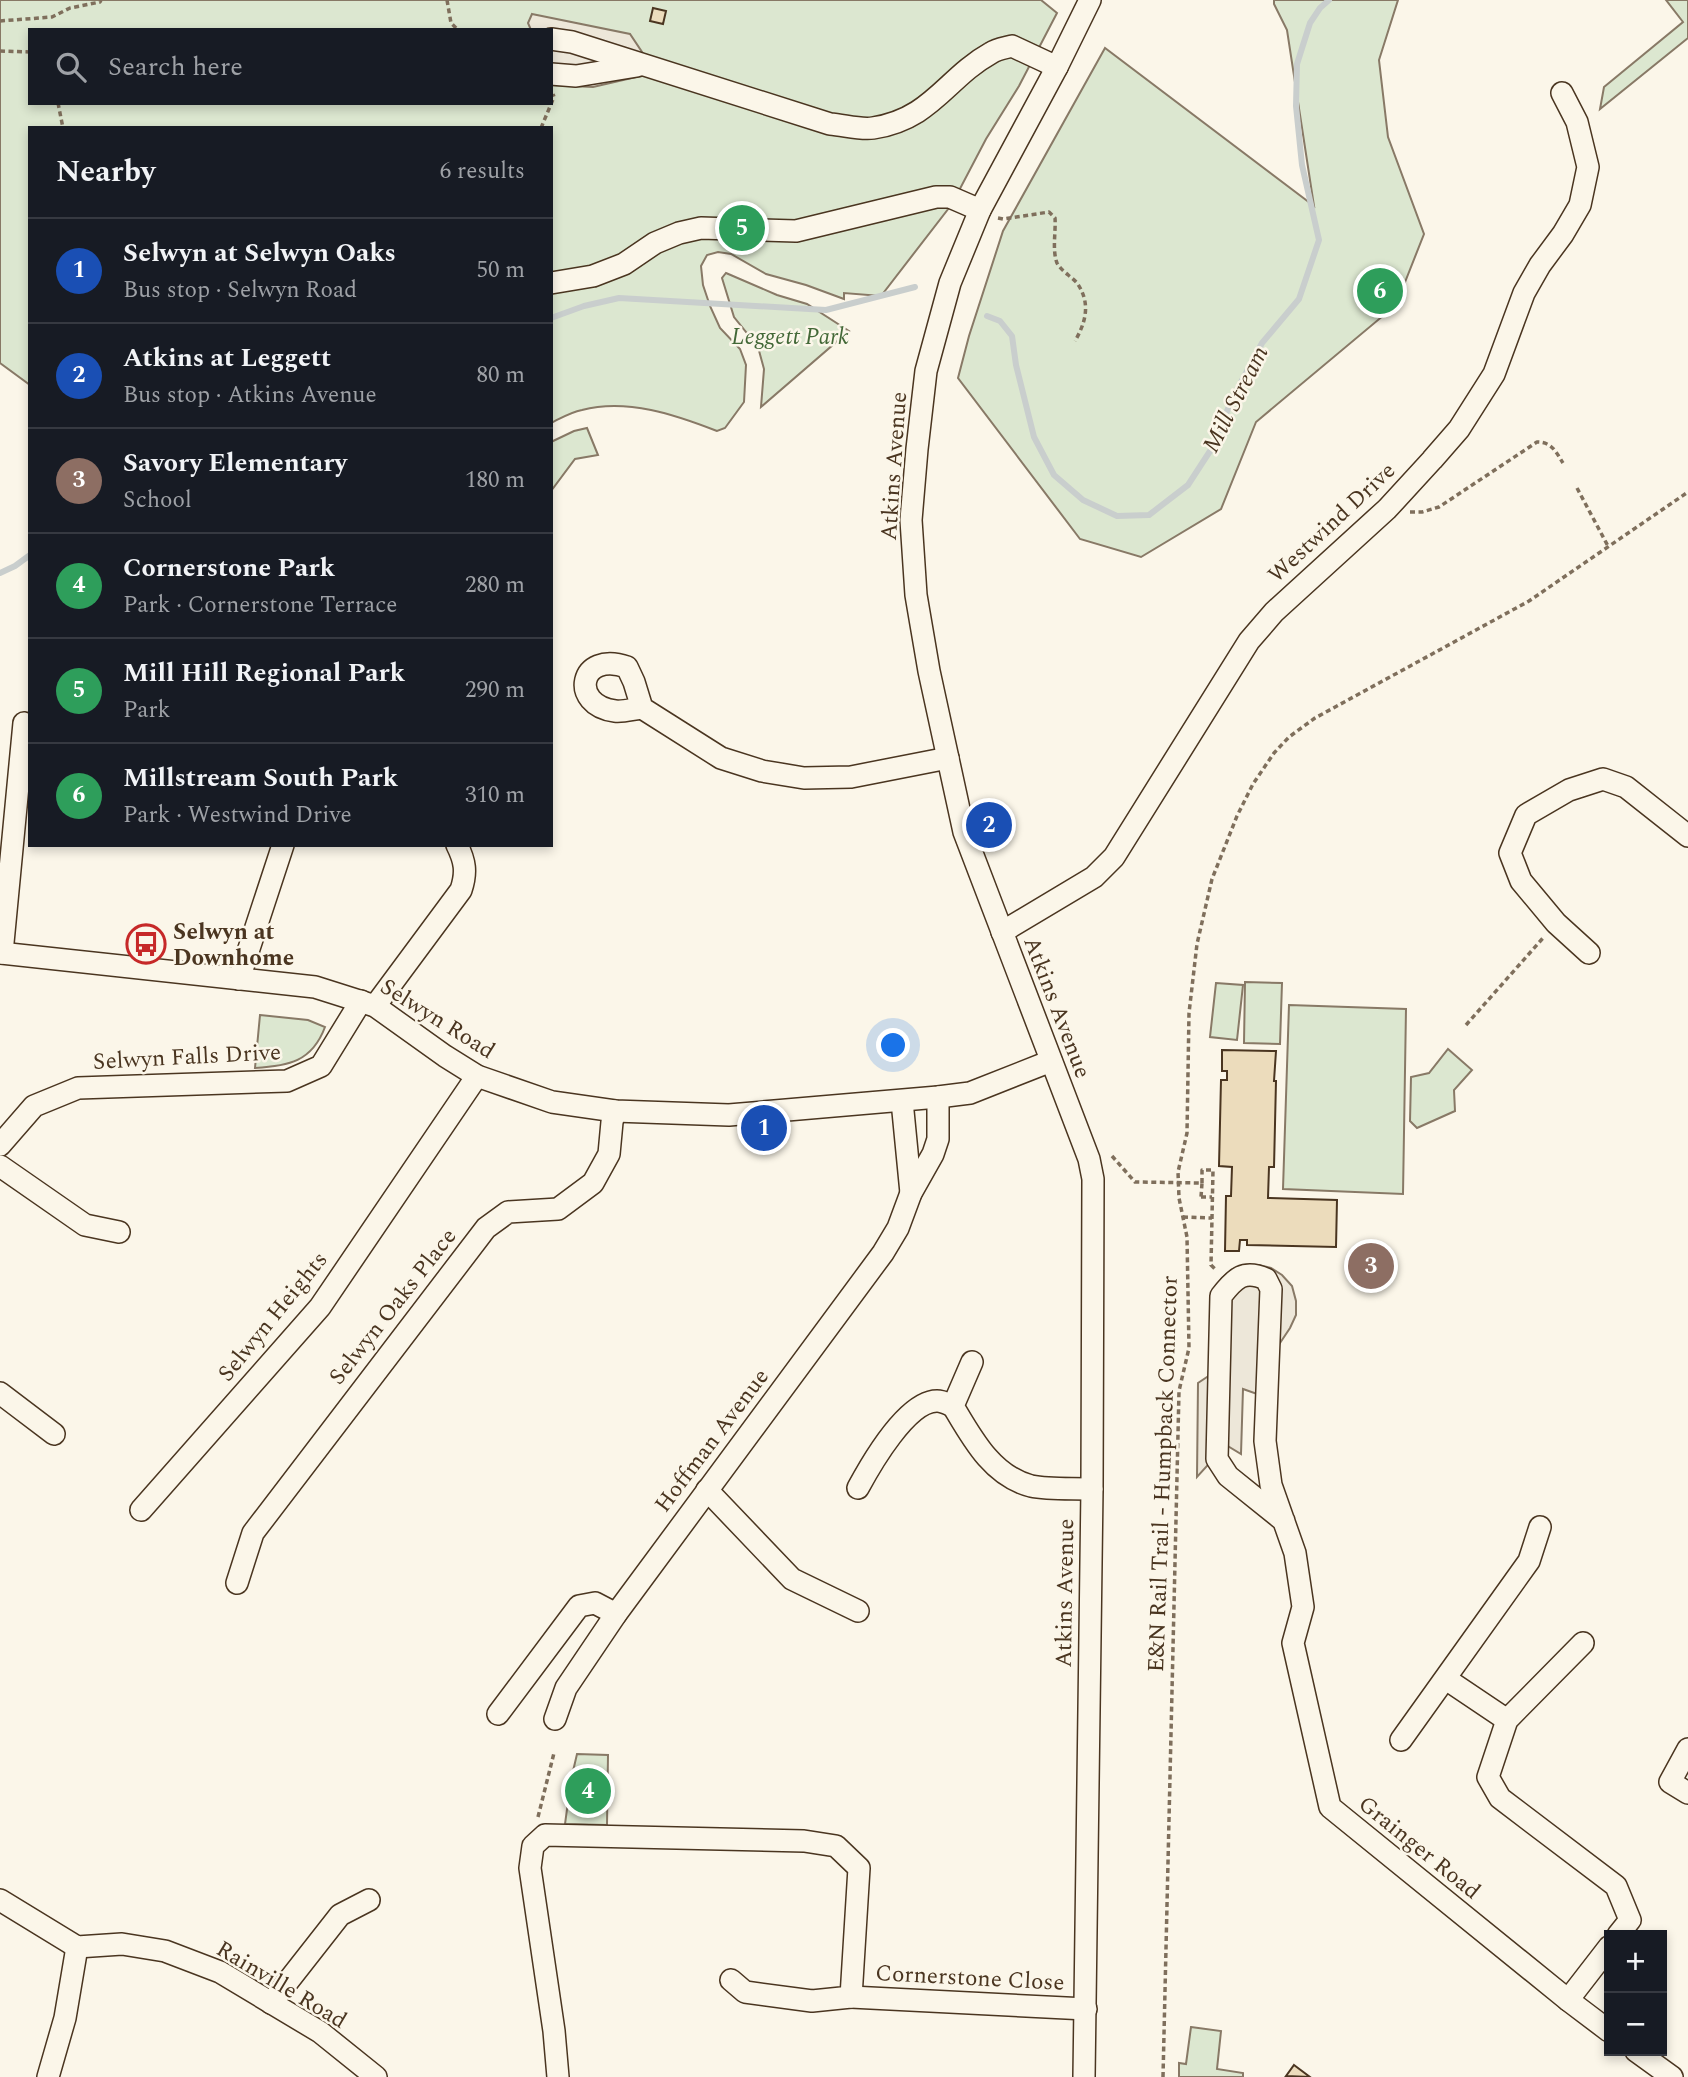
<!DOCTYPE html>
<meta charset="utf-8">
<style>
:root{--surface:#171b24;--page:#242831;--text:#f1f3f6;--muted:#9ea1a6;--line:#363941;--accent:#c62828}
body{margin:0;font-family:Spectral,serif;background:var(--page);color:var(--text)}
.controls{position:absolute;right:21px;bottom:21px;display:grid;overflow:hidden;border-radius:0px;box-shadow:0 4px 10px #0003}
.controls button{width:63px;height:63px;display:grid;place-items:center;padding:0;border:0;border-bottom:2px solid var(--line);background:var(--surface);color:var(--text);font:35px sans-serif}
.you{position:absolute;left:894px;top:1046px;width:24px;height:24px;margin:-18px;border:5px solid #fff;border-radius:50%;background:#1a73e8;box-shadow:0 0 0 10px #1a73e833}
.badge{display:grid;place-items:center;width:46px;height:46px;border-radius:50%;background:var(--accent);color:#fff;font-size:23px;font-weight:700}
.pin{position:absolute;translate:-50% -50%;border:4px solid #fff;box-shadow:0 2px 7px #0006}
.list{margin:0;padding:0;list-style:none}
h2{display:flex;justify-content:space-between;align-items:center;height:91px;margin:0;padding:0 28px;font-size:30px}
h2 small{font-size:23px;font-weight:400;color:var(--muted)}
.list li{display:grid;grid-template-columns:46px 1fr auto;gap:21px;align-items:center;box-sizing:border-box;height:105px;padding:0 28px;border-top:2px solid var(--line)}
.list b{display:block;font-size:26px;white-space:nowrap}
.list p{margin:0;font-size:23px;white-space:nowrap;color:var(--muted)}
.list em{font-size:23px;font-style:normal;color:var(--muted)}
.icon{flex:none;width:38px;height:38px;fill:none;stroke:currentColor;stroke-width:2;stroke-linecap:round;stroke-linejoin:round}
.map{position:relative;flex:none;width:1688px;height:2077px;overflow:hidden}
.search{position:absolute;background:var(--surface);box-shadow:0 4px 10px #0003;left:28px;top:28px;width:525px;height:77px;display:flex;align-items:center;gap:18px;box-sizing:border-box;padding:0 24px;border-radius:0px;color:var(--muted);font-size:26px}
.panel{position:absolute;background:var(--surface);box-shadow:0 4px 10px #0003;left:28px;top:126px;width:525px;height:721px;border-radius:0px}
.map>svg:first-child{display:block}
.green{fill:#dce7d0;stroke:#887966;stroke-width:2;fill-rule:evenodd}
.parking{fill:#ede7d9;stroke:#887966;stroke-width:2}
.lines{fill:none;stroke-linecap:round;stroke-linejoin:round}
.stream{stroke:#c9cecd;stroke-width:6}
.building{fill:#ecdcbc;stroke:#4a3520;stroke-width:2}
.minor-casing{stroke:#4a3520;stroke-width:24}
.path{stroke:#7f6f5c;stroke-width:3.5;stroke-dasharray:5 3.5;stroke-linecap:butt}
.minor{stroke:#fbf6e9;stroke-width:21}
.path-bridge{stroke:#7f6f5c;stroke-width:3.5;stroke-dasharray:5 3.5;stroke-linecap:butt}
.labels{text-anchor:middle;stroke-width:5;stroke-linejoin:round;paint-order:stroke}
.park-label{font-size:23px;font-style:italic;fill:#436837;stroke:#fbf6e9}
.street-label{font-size:23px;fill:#4a3520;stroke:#fbf6e9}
.poi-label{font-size:23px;font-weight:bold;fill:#4a3520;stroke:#fbf6e9;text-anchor:start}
.water-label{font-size:24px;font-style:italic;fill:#4a3520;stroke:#fbf6e9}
</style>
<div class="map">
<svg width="1688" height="2077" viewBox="0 0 1688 2077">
<rect width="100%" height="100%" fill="#fbf6e9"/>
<g class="green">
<path d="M0,0H1041L1057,13L1019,86L986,139L952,204L881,296L844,293V299L806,285L766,274L731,254L718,252L707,255L701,266L703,285L710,306L720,328L740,349L746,365L744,402L725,428L717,431C676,415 627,398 582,410C571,412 561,418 551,423V128H30V385L0,363ZM30,30H551V103H30Z"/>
<path d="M1274,0H1398L1379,60L1388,137L1424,234L1396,305L1256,422L1221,509L1141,557L1080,539L958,378L969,336L1003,231L1105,48L1314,206L1287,30L1274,4Z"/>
<path d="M1666,0H1688V38L1600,109L1604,87L1683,22Z"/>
<path d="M726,273L777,295L807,304L849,331L761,407L764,369L758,347L734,317L722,278Z"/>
<path d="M587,428L598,455L575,459L551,491V442L574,431Z"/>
<path d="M1245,982L1282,983L1280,1044L1244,1043Z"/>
<path d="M1216,983L1243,985L1237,1040L1210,1037Z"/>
<path d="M1289,1005L1406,1009L1403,1194L1283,1189Z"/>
<path d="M260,1015L308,1020L325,1027C312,1062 288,1066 255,1068Z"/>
<path d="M1448,1049L1472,1070L1454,1090L1455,1111L1417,1128L1410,1121L1411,1077L1429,1073Z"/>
<path d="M577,1754L608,1755L607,1825L565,1824L571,1780Z"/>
<path d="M1191,2027L1221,2031L1217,2069L1243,2073V2077H1179V2063L1186,2064Z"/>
</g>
<g class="parking">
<path d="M532,14L630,34L646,58L641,76L593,87L551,85V30H531L528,23Z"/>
<path d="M1246,1265H1259L1271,1268L1282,1275L1292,1286L1296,1301V1315L1290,1328L1278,1346L1274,1400L1243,1389L1241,1454L1226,1445L1197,1477L1198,1383L1210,1375L1215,1289L1222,1278L1233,1269Z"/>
</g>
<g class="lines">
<g class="stream">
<path d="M987,316L1000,321L1012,336L1016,365L1034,437L1054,475L1083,500L1117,516L1149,515L1188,485L1212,448L1232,399L1262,343L1299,299L1319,240L1302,165L1296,106L1297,64L1310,23L1320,8L1329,0"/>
<path d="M551,318L584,306L619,298L826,310L915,287"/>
<path d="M0,573L15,566L30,555"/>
</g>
</g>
<g class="building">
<path d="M653,8L666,11L663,24L650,21Z"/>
<path d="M1222,1050L1276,1051L1274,1081H1276L1274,1167H1269L1268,1198L1337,1200L1336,1247L1247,1245V1240H1240L1239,1251H1225L1226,1196H1231L1232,1167L1219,1166L1221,1080H1227V1071H1222Z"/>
<path d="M1294,2065L1310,2077L1286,2076Z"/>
</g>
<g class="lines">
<g class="minor-casing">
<g id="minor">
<path d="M551,39L572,42L830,124C844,125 860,130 873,128C932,119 946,78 991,53C997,49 1005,48 1012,46L1057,67"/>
<path d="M551,74L576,76L637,66"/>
<path d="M551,283L593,276L624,264L655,243L679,233L701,228L796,231L936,197H950L980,210"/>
<path d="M642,708C633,709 623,712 615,711C569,705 579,650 627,667L634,682L642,708L721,758L762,771L804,778L851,777L948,758"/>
<path d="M1002,932L1094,877L1114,857L1249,641L1274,612L1387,509L1432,460L1459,429L1494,374L1524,293L1540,265L1563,234L1580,205L1588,167L1577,122L1562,93"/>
<path d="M0,953L315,987L375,1006L445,1056L477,1076L552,1102L615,1111L729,1115L938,1097L970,1093L1051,1061"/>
<path d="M2,953L24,723"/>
<path d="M1589,953L1556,923L1521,881L1510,853L1526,815L1569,790L1603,779L1626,787L1688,836"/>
<path d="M239,979L283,845"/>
<path d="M375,1006L461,890C467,872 465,861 457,845"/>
<path d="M902,1101L911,1193"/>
<path d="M0,1145L34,1106L78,1088L287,1081L321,1066L361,1001"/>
<path d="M0,1166L85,1225L119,1232"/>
<path d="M972,1362L953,1406C972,1438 992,1476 1031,1486C1050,1490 1073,1488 1092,1489"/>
<path d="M0,1393L54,1434"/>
<path d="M858,1488C871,1464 907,1401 937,1401C943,1401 948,1404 953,1406"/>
<path d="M707,1490L792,1579L858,1611"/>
<path d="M141,1510L320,1307L477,1076"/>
<path d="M1284,1521L1228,1476L1217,1459L1221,1296C1235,1278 1244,1269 1266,1279L1271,1289L1265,1441L1271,1485L1295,1553L1303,1607L1293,1643L1330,1807L1568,2000L1609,2031"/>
<path d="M237,1583L253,1533L486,1228L508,1212L558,1209L593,1183L609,1154L612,1122L615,1111"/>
<path d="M1583,1643L1507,1720L1488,1777L1500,1798L1616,1886L1630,1920L1618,1935"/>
<path d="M1446,1679L1507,1720"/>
<path d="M498,1714L579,1606L595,1603L616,1614"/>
<path d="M555,1719L566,1688L616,1614L883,1253L898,1228L911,1193L933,1154L938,1139V1097"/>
<path d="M1401,1740L1529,1561L1540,1527"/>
<path d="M1688,1749L1670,1782L1688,1793"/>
<path d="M0,1900L77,1947L122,1944L165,1951L220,1972L320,2032L376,2077"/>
<path d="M851,1997L1086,2009"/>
<path d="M1568,2000L1609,1947"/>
<path d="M271,2003L340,1915L369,1900"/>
<path d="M1636,2051L1672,2077"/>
<path d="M48,2077L65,2018L77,1947"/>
<path d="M558,2077L554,2031L530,1868L533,1846L545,1835L804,1841L836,1846L859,1868L851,1997L812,2001L745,1992L731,1980"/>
<path d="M1084,2077L1092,1489L1093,1179L1089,1159L964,832L929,671L916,595L911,520L917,449L926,371L950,283L980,210L1057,67L1090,0"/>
</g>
</g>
<g class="path">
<path d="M447,0L451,23L458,30"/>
<path d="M0,21L52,17L70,8L100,2L101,0"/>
<path d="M0,51L30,52"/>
<path d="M58,103L63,128"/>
<path d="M541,128L554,97L553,94"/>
<path d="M998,218L1003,219L1049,212L1055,218C1056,231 1052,250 1057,263C1061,271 1071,276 1077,283C1091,303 1086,322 1075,341"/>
<path d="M1577,488L1609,548"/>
<path d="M1410,512H1422L1439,507L1537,442C1552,442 1556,452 1563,463"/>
<path d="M1466,1025L1543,938"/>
<path d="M1202,1183V1170H1213L1211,1265L1216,1270"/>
<path d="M1201,1197H1212"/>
<path d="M1183,1217L1212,1218"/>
<path d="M538,1817L554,1753"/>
<path d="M1163,2077L1179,1391L1189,1348L1187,1237L1179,1198L1178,1172L1187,1133L1189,1013L1197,944L1212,879L1237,816L1253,784L1274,753L1289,737L1315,718L1529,601L1688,492"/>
</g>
<use href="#minor" class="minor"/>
<path class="path-bridge" d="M1112,1156L1135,1182L1202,1183L1201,1197"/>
</g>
<defs>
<g id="bus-ring" transform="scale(2.0125)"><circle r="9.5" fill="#fbf6e9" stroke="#c62828" stroke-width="1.5"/><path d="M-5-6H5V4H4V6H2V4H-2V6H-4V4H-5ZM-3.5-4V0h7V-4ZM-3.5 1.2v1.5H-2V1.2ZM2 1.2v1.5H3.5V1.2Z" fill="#c62828"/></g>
</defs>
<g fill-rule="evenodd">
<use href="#bus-ring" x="146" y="944"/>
</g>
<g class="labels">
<g class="park-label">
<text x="790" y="344">Leggett Park</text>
</g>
<g class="street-label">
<text transform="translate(893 466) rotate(-86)" y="8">Atkins Avenue</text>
<text transform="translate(1331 522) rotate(-43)" y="8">Westwind Drive</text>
<text transform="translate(1058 1007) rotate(69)" y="8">Atkins Avenue</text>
<text transform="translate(438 1018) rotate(32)" y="8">Selwyn Road</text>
<text transform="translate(187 1056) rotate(-3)" y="8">Selwyn Falls Drive</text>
<text transform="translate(392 1306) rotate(-52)" y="8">Selwyn Oaks Place</text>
<text transform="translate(272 1316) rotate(-51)" y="8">Selwyn Heights</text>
<text transform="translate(711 1440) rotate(-53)" y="8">Hoffman Avenue</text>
<text transform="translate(1162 1474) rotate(-88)" y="8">E&amp;N Rail Trail - Humpback Connector</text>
<text transform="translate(1064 1593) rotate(-89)" y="8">Atkins Avenue</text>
<text transform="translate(1420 1847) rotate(39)" y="8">Grainger Road</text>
<text transform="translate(970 1977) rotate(3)" y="8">Cornerstone Close</text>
<text transform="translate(282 1984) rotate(31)" y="8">Rainville Road</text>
</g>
<g class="poi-label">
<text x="173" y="939">Selwyn at<tspan x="173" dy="26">Downhome</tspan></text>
</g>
<g class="water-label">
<text transform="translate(1235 399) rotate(-63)" y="8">Mill Stream</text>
</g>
</g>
</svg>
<div class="controls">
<button>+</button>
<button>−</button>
</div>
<div class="you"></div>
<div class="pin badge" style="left:764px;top:1128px;background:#1a4fb4">1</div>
<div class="pin badge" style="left:989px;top:825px;background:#1a4fb4">2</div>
<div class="pin badge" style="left:1371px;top:1266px;background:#8d6e63">3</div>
<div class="pin badge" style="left:588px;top:1791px;background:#2e9e5b">4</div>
<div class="pin badge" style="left:742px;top:228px;background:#2e9e5b">5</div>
<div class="pin badge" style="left:1380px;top:291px;background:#2e9e5b">6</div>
<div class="search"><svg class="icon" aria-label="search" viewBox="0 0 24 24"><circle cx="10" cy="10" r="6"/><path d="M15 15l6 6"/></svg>Search here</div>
<section class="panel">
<h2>Nearby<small>6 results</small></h2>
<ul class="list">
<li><span class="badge" style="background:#1a4fb4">1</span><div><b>Selwyn at Selwyn Oaks</b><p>Bus stop · Selwyn Road</p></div><em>50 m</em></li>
<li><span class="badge" style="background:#1a4fb4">2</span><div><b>Atkins at Leggett</b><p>Bus stop · Atkins Avenue</p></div><em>80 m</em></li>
<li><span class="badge" style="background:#8d6e63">3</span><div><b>Savory Elementary</b><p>School</p></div><em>180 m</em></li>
<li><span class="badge" style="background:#2e9e5b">4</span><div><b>Cornerstone Park</b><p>Park · Cornerstone Terrace</p></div><em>280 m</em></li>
<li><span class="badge" style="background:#2e9e5b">5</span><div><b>Mill Hill Regional Park</b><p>Park</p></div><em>290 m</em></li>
<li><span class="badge" style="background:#2e9e5b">6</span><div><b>Millstream South Park</b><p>Park · Westwind Drive</p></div><em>310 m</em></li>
</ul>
</section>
</div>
